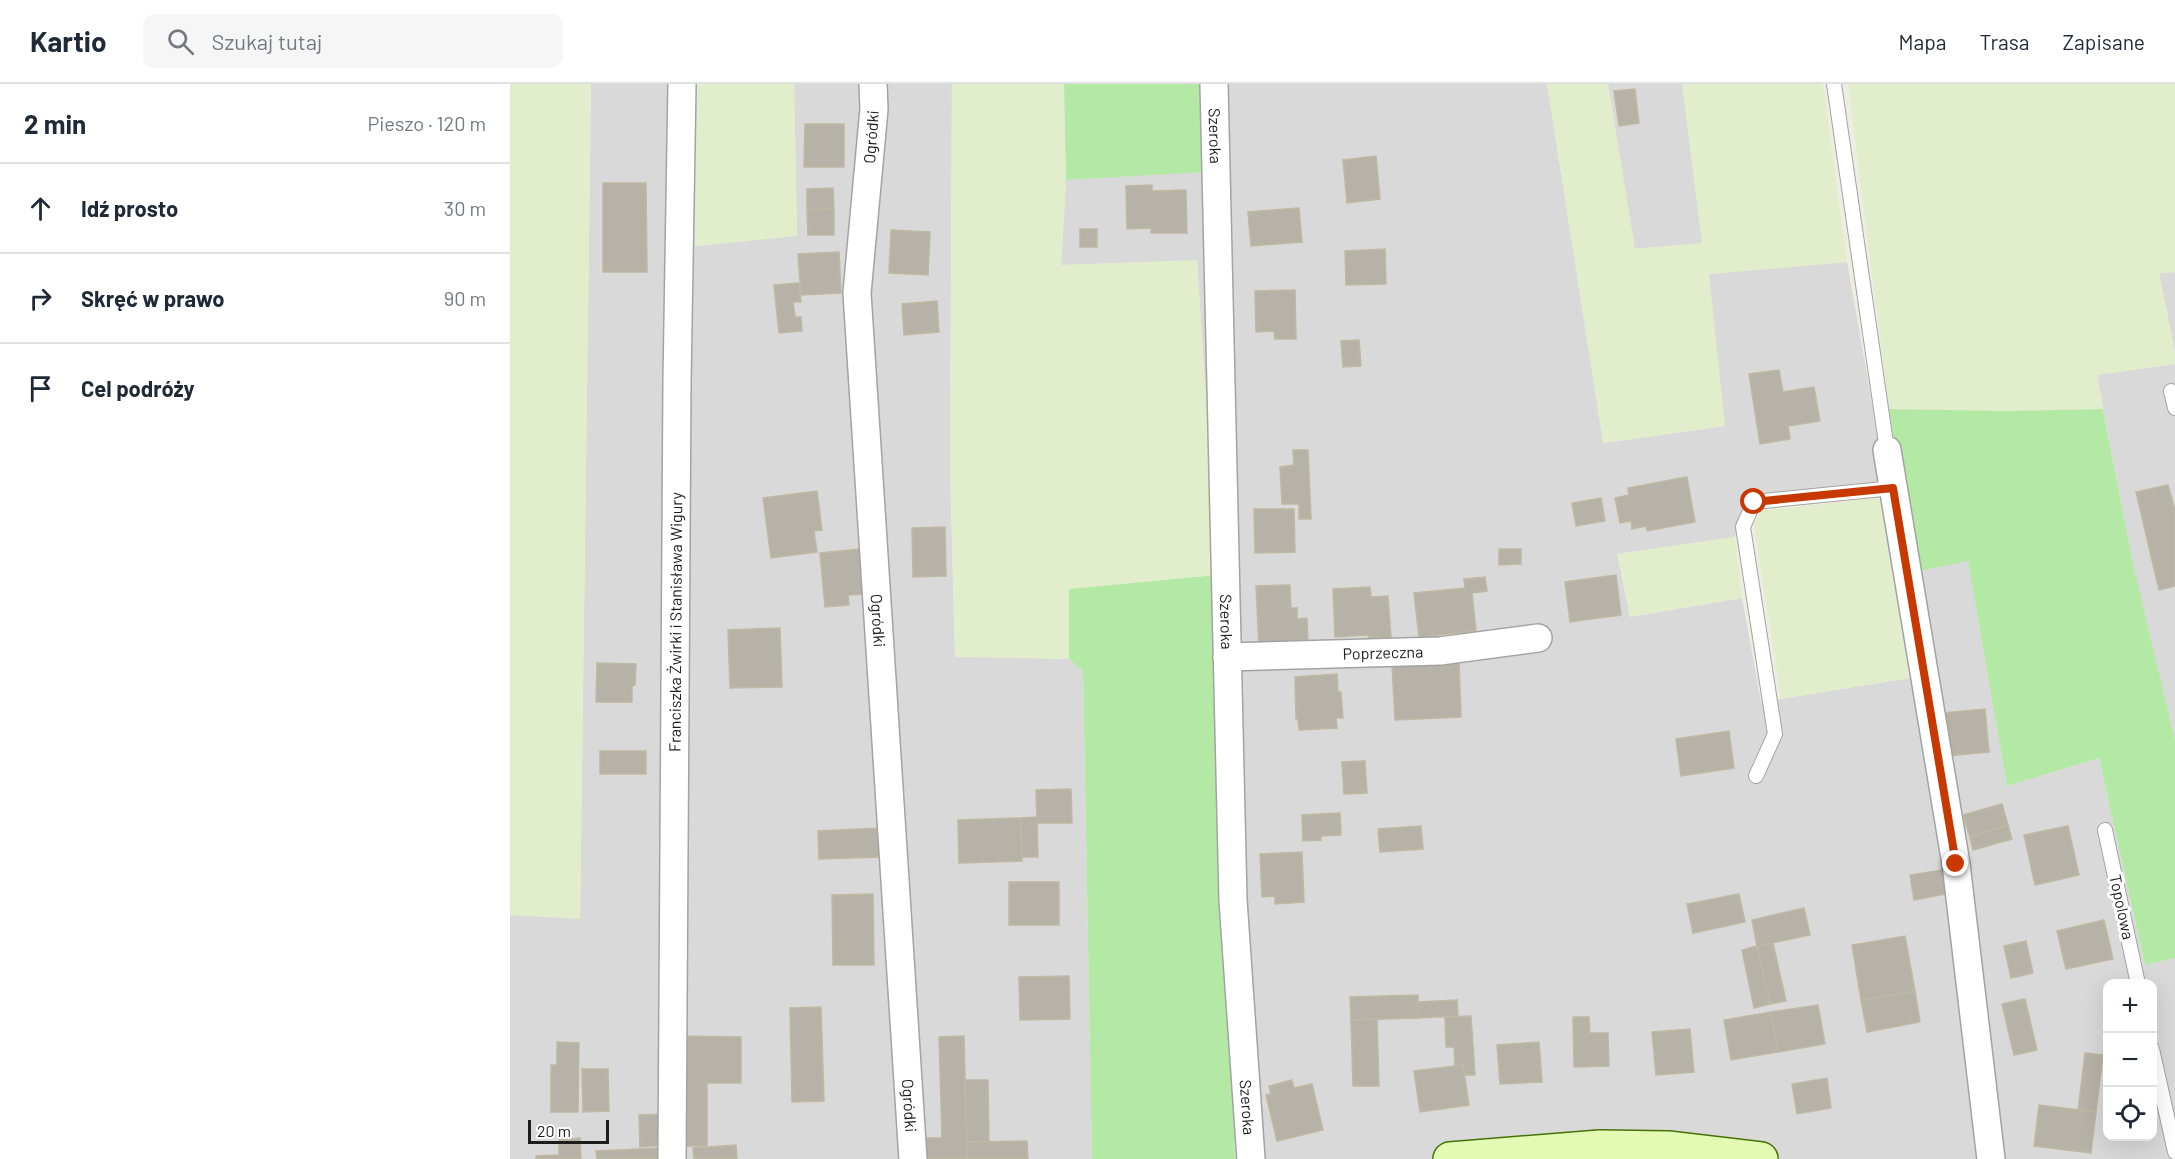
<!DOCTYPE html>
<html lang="pl">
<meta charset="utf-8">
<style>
:root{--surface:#fff;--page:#f6f6f7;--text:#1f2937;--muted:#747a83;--line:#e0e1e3}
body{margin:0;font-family:Barlow,sans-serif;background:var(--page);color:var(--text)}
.controls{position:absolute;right:18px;bottom:18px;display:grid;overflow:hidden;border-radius:12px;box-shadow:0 6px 24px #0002}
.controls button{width:54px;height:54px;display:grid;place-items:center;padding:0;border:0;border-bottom:2px solid var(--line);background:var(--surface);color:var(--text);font:30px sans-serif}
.scale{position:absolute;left:18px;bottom:15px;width:81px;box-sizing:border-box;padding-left:6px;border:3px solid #1c1c1c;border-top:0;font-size:16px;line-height:21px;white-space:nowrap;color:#1c1c1c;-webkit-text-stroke:4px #fff;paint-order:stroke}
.stop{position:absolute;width:18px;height:18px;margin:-14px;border:4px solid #c73900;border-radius:50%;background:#fff}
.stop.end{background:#c73900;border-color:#fff;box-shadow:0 2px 6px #0008}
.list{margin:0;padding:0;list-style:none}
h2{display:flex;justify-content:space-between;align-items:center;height:78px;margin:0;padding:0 24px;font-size:26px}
h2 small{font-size:20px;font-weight:400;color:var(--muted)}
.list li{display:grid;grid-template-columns:39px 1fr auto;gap:18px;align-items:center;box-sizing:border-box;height:90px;padding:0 24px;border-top:2px solid var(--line)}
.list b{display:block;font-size:22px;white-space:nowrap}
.list em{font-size:20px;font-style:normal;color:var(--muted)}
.icon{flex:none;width:33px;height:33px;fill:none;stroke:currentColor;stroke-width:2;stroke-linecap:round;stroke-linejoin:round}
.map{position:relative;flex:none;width:1665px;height:1075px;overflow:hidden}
header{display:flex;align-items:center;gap:36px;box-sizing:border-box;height:84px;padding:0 30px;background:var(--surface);border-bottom:2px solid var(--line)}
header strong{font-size:28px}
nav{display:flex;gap:33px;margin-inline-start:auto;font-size:21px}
.search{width:420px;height:54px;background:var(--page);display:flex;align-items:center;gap:15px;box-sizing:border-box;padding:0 21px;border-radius:12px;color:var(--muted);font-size:22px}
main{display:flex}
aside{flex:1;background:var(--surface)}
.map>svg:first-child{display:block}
.residential{fill:#dad9d9;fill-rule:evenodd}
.farmland{fill:#e1edcb}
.grass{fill:#b3e9a5}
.building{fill:#b7b2a7;stroke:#bfb8a3;stroke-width:1.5}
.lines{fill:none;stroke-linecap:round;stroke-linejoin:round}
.service-casing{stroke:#a3a3a3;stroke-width:16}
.minor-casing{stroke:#a3a3a3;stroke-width:30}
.secondary-casing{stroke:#467204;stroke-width:36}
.service{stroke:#fff;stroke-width:14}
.minor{stroke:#fff;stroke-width:27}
.secondary{stroke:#e2fab3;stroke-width:33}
.route{stroke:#c73900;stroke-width:8}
.labels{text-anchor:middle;stroke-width:6;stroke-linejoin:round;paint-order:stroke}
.street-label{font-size:16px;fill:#1c1c1c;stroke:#fff}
</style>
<header>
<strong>Kartio</strong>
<div class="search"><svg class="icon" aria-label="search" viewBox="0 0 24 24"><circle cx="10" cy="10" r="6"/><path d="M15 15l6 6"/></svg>Szukaj tutaj</div>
<nav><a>Mapa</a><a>Trasa</a><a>Zapisane</a></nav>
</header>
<main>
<aside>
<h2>2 min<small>Pieszo · 120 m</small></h2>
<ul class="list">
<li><svg class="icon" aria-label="ahead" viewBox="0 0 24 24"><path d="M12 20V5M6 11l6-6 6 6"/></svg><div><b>Idź prosto</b></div><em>30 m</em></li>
<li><svg class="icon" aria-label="right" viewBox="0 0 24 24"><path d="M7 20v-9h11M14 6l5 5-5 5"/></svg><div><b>Skręć w prawo</b></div><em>90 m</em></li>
<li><svg class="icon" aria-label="arrive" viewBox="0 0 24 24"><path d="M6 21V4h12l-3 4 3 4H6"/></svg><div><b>Cel podróży</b></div></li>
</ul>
</aside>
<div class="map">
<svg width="1665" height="1075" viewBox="0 0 1665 1075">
<rect width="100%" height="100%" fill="#edede1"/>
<g class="residential">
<path d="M81,0H181L287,152L284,0H442L440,383L445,572L559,575L573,587L582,1075H0V831L70,834Z"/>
<path d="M692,0H1037L1094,359L1215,342L1198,190L1337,178L1376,398L1235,418L1225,453L1108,470L1120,533L1232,514L1251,618L1419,591L1404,488L1458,476L1497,702L1589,674L1635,881L1665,874V1075H725L707,491L687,177L551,181L556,96L693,87ZM1598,900H1642V1052H1598Z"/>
<path d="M1098,0H1172L1193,159L1124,165Z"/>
<path d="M1665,188V268L1649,189Z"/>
<path d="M1665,280V655L1625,492L1587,291Z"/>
</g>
<g class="farmland">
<path d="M0,0H81L70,835L0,831Z"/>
<path d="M181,0H284L287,152L179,163Z"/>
<path d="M442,0H554L556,96L551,181L687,176L707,491L559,505V575L445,573L440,383Z"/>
<path d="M1037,0H1098L1125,165L1192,159L1172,0H1313L1337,178L1199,190L1215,342L1093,359Z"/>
<path d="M1338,0H1665V188L1649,189L1665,268V280L1587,291L1593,325L1494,327L1379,325Z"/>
<path d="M1367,414L1375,420L1399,594L1271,615L1244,440L1251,427Z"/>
<path d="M1225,453L1232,514L1120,533L1107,470Z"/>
</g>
<g class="grass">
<path d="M554,0H692L693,88L556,96Z"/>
<path d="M1379,325L1494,327L1593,325L1624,485L1665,655V874L1635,881L1589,674L1497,702L1458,477L1404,488Z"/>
<path d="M707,491L725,1075H582L573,587L559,575V505Z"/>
</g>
<g class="building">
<path d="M1125,5L1129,39L1109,42L1104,7Z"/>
<path d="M295,40H334V83H294Z"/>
<path d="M866,72L870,115L837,119L833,76Z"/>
<path d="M93,99H136L137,188H93Z"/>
<path d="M642,101V107L676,106L677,149H641V144L617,145L616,102Z"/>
<path d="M323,104L324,125L297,126V105Z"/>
<path d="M789,124L792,158L741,162L738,128Z"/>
<path d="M324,125V151H298L297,126Z"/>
<rect x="570" y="145" width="17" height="18"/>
<path d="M381,146L420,148L418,191L379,189Z"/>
<path d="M875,165L876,200L836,201L835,167Z"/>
<path d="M329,168L331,209L291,211L288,170Z"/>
<path d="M289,199L291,218H283L285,233H291L292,247L269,249L264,201Z"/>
<path d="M785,206L786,255H765L764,247L746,248L745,207Z"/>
<path d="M427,217L429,248L394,251L392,220Z"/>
<path d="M849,256L851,282L833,283L831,257Z"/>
<path d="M1269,286L1273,308L1304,303L1310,337L1278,342L1280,355L1250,360L1239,290Z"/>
<path d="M783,366H798L801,435H789V420H772L770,383L784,381Z"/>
<path d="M1177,393L1185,438L1137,447L1136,442L1122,445L1121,437L1110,439L1105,414L1119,411L1118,404Z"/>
<path d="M1658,401L1665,426V502L1649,506L1626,408Z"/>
<path d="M307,407L312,446L304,447L307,468L261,474L253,414Z"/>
<path d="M1091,414L1095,437L1066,442L1062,419Z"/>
<path d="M744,425H784L785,468L745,469Z"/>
<path d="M435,443L436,492L403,493L402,444Z"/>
<path d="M350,465L354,510L338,511L339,521L315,523L310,469Z"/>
<path d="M989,465H1011V480L989,481Z"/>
<path d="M1106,491L1111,531L1060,538L1055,498Z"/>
<path d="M975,493L977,507L962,509L966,547L909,553L904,509L955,504L954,495Z"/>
<path d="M780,501L781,524H787V535L797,534L798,561L749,563L746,502Z"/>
<path d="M860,503L861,513L878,512L881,553L859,554L858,551L825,553L823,505Z"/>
<path d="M270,544L272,603L220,604L218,546Z"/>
<path d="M87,579L126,580L125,601L122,602V618H86Z"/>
<path d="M949,579L951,633L885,636L882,580L912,581Z"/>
<path d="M827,590L828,608H831L833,634H826L827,644L789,646L788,635H786L785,593Z"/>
<path d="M1475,625L1479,668L1437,672L1433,629Z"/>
<path d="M1219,647L1224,684L1171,692L1166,655Z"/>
<rect x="90" y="667" width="46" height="23"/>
<path d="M855,677L857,709L834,710L832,678Z"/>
<path d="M561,705L562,739H527L526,706Z"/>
<path d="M1492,720L1498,741L1460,753L1453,731Z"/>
<path d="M830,729L831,751L811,752V756L793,757L792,731Z"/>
<path d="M527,733L528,773H512L511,734Z"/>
<path d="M511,734L512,777L449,779L448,736Z"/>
<path d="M1498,741L1502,755L1463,766L1460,753Z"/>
<path d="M911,742L913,765L870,768L868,745Z"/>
<path d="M1558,742L1569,791L1525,801L1514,751Z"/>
<path d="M372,744L373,773L309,775L308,747Z"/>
<path d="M792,768L794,818L765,820V812L752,813L750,770Z"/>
<path d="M1432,786L1436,810L1404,816L1400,791Z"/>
<rect x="499" y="798" width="50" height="43"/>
<path d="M363,810L364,881H323L322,811Z"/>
<path d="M1229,810L1235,838L1183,849L1177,820Z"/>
<path d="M1294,824L1300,851L1247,862L1242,836Z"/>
<path d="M1594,836L1603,875L1556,885L1547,847Z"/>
<path d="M1395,852L1405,907L1351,916L1342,861Z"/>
<path d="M1516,857L1523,889L1501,894L1494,862Z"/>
<path d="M1263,859L1276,917L1260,920L1247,862Z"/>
<path d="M1247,862L1260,920L1244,924L1232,866Z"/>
<path d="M559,892L560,935L510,936L509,893Z"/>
<path d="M1405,907L1410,938L1357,948L1351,916Z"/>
<path d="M908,911V934L841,936L840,913Z"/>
<path d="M1515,915L1527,966L1504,971L1492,920Z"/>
<path d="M947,916L948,932L908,934V918Z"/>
<path d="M1308,921L1315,960L1268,968L1261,928Z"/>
<path d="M311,923L314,1017L282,1018L280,924Z"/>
<path d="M1261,928L1268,968L1221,976L1214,936Z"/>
<path d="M961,932L965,991H955L953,981L945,982L944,963H936L935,933Z"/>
<path d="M1063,933H1079L1080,949H1098L1099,982L1064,983Z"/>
<path d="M867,935L869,1002H843L841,936Z"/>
<path d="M1180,945L1184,988L1146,991L1142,948Z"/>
<path d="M168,952L231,953V999H197V1062H168Z"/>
<path d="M454,952L457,1075H412V1054H432L429,953Z"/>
<path d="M47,958L69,959L68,1028H41V981H47Z"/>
<path d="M1029,958L1032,998L990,1000L987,961Z"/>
<path d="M1575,969L1593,971L1586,1028L1568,1026Z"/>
<path d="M953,981L959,1021L910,1028L904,987Z"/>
<path d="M72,985H98L99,1027L73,1028Z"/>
<path d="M1317,994L1321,1024L1287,1030L1282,1000Z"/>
<path d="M455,996H478L479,1058H457Z"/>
<path d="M782,996L784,1004L802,1000L813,1046L767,1057L756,1011L761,1010L759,1002Z"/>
<path d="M1529,1021L1586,1028L1581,1069L1524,1062Z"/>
<path d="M154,1030L155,1061L130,1063L129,1031Z"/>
<path d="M70,1054L71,1075H26V1072L49,1071V1056Z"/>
<path d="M517,1057L518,1075H457V1058Z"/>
<path d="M226,1061L227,1075H184L183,1064Z"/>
<path d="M150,1064L151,1075H87L86,1067Z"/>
</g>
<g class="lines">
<g class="service-casing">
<g id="service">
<path d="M1324,0L1377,366"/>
<path d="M1661,307L1665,324"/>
<path d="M1246,692L1265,650L1233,443L1244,418L1383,404"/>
<path d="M1595,746L1628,900"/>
<path d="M1642,965L1665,1068"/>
</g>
</g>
<g class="minor-casing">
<g id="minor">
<path id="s1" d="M363,0L364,25L347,209L403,1075"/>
<path id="s2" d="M704,0L723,816L741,1075"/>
<path d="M1377,366L1446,780L1481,1075"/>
<path id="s3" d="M717,573L930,567L1028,554"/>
<path id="s4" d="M162,1075L167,298L172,0"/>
</g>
</g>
<g class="secondary-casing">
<path id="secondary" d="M940,1075L1090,1063L1158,1064L1251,1075"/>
</g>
<use href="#service" class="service"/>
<use href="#minor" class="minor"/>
<use href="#secondary" class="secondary"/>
</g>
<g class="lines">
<path class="route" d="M1244,418L1383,404L1446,780"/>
</g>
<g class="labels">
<g class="street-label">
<text dy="6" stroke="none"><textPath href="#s2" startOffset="52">Szeroka</textPath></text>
<text transform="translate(361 53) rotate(-86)" y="6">Ogródki</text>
<text dy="6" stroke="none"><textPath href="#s4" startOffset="537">Franciszka Żwirki i Stanisława Wigury</textPath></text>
<text dy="6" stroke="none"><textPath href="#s1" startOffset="538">Ogródki</textPath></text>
<text dy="6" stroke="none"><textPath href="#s2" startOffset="538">Szeroka</textPath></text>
<text dy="6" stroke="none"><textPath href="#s3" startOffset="156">Poprzeczna</textPath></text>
<text transform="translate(1612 823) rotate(78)" y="6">Topolowa</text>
<text dy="6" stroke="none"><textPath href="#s1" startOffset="1024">Ogródki</textPath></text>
<text dy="6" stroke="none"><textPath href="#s2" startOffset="1024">Szeroka</textPath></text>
</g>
</g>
</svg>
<div class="controls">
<button>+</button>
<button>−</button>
<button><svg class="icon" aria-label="locate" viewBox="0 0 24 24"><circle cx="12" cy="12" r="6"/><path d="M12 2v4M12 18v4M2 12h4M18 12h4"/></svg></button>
</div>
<div class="scale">20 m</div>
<div class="stop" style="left:1244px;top:418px"></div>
<div class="stop end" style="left:1446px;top:780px"></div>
</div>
</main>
